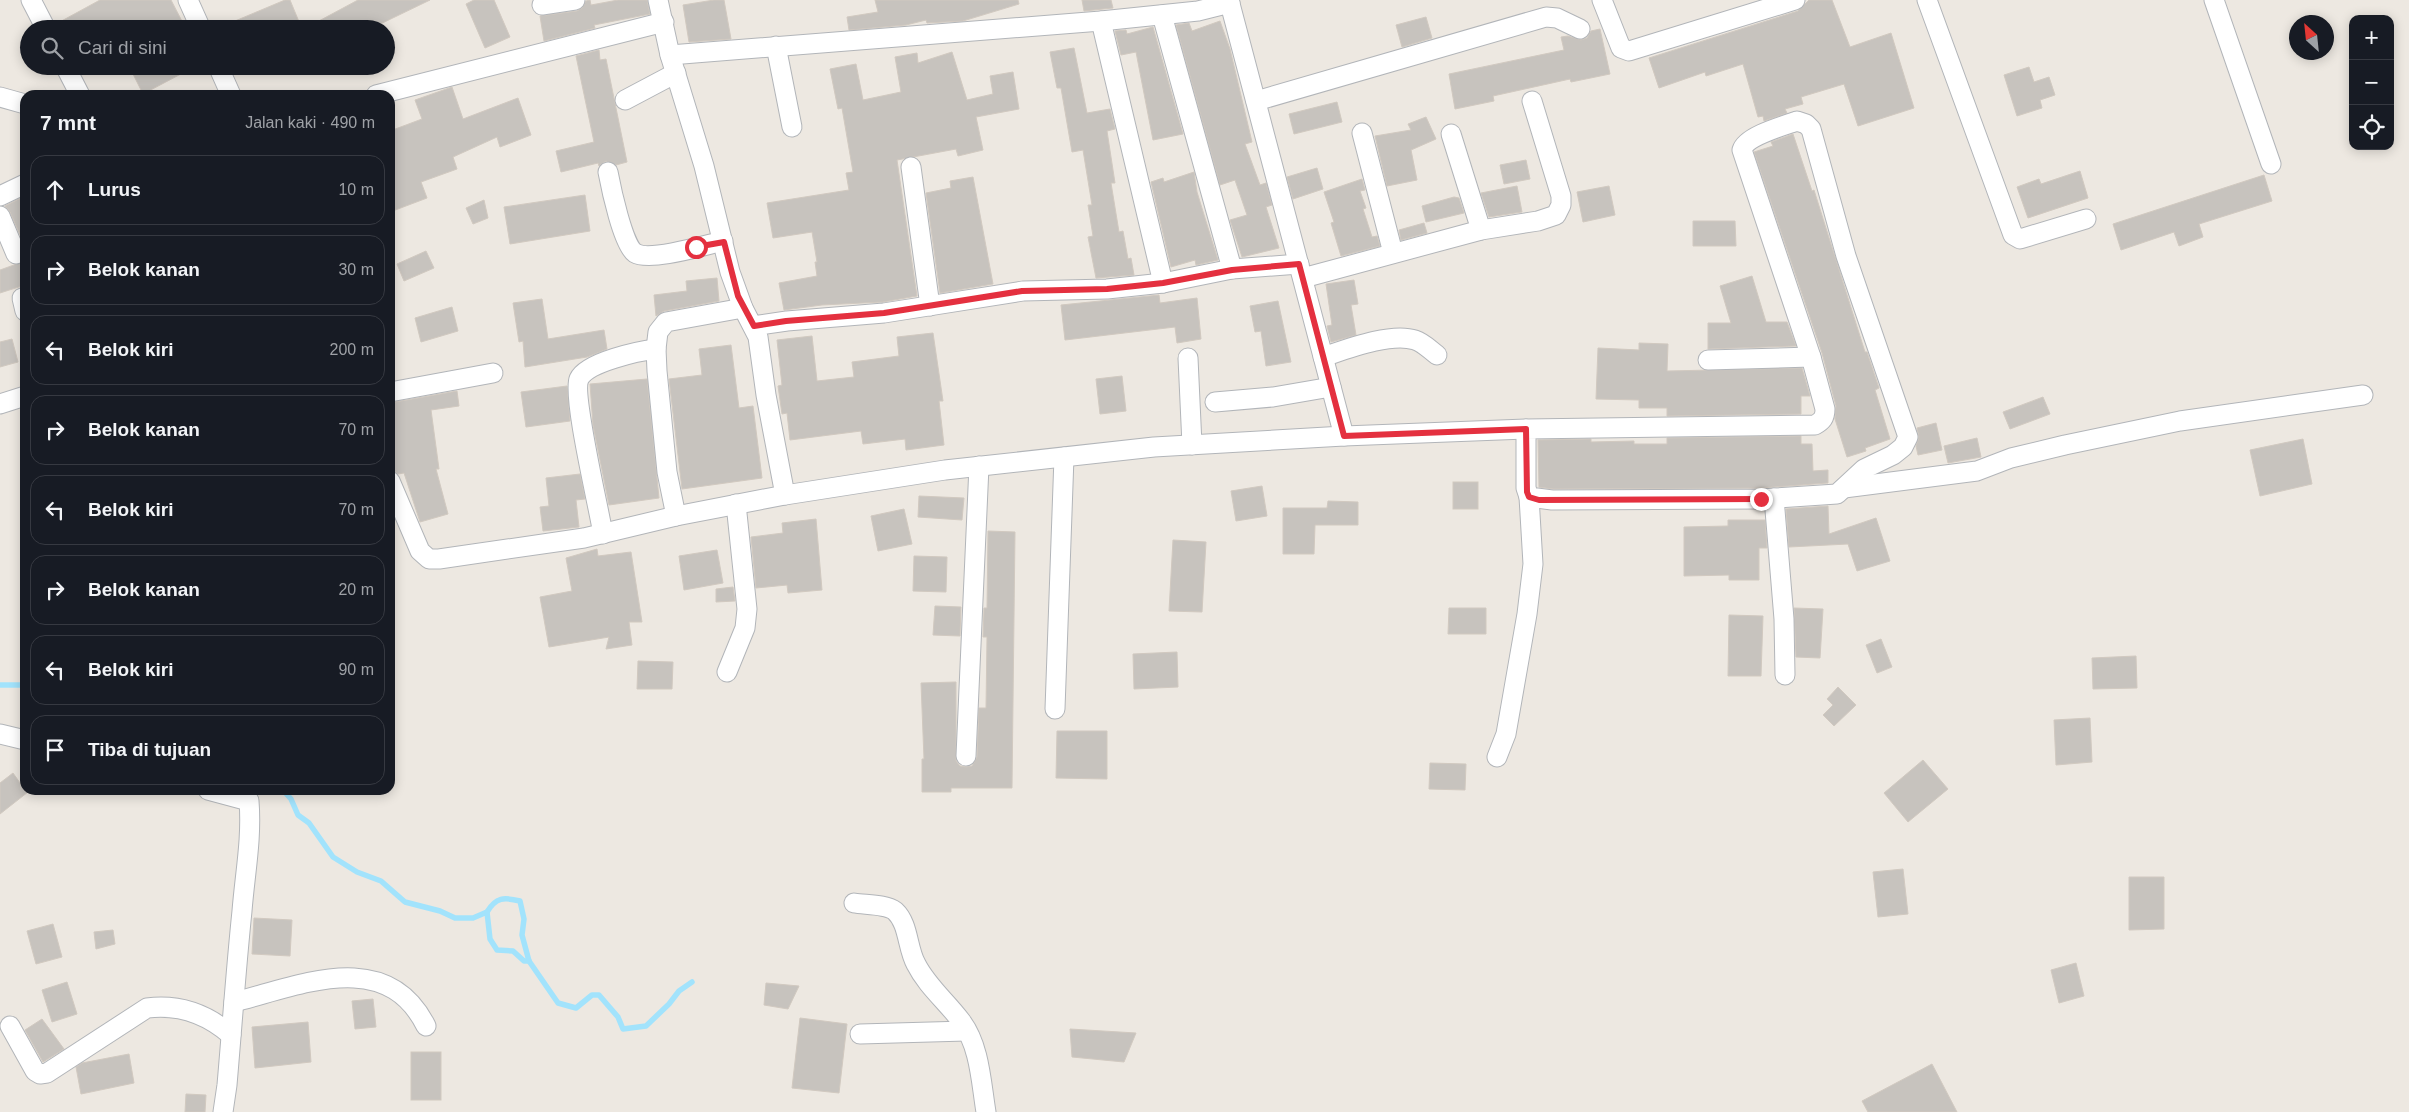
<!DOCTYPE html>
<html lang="id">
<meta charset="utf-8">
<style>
:root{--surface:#171b24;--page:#20242c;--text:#f1f3f6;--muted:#9ea1a6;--line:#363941}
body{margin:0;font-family:Helvetica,sans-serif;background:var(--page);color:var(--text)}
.controls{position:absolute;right:15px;top:15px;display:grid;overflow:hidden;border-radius:10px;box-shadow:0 2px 12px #0003}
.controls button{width:45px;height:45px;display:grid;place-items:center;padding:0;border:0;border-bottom:1px solid var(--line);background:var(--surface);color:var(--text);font:25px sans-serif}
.compass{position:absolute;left:2289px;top:15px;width:45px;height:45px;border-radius:50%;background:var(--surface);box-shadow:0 2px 12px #0003;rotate:333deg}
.stop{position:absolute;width:15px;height:15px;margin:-11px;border:4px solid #e4303f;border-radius:50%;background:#fff}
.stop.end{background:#e4303f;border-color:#fff;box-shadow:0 1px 5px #0008}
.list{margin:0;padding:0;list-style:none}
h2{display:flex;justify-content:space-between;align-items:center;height:65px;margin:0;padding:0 20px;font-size:21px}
h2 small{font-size:16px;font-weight:400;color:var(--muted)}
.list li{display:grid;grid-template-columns:32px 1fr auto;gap:15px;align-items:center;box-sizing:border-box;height:70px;margin:0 10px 10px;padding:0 10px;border:1px solid var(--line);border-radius:15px}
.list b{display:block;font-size:19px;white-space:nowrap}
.list em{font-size:16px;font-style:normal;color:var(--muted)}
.icon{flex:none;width:28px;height:28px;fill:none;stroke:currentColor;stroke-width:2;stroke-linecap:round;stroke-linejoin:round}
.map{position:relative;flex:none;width:2409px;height:1112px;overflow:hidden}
.search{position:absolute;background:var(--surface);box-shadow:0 2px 12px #0003;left:20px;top:20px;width:375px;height:55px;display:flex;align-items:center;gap:12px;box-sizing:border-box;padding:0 18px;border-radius:28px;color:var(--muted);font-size:19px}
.panel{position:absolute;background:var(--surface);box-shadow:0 2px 12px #0003;left:20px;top:90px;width:375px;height:705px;border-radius:15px}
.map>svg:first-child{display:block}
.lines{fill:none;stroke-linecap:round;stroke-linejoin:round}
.stream{stroke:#a2e3fc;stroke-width:5.5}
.building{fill:#c7c3be;stroke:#d1c9c0}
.minor-casing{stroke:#b2b5b9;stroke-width:21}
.minor{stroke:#fff;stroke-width:19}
.route{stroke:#e4303f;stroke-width:6}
</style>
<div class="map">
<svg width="2409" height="1112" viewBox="0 0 2409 1112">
<rect width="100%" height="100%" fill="#ede8e1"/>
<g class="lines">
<g class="stream">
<path d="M0,685H25"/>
<path d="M283,790L291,799L298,815L309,823L333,857L357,872L381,881L405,902L440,911L455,918H473L487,912C496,897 504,897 520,901L524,919L522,935L529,961L558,1003L576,1008L592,995H599L618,1017L623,1029L646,1026L669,1004L679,991L692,982"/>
<path d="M487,912L490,939L497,950L513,951L524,961H529"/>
</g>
</g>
<g class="building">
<path d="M100,0H171L186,29H57L56,24Z"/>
<path d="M285,0H290L302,29H216Z"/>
<path d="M358,0H430L370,29H304Z"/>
<path d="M474,0H494L510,37L485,48L466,4Z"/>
<path d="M590,0L591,5L618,0H647L650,14L594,25L595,28L544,41L540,16L577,11L582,8L586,1Z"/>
<path d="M714,0H724L731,39L689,42L683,5Z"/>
<path d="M875,0H1018L1019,4L963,21L927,23L926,20L906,25L849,30L847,17L878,12Z"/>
<path d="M1082,0H1111L1113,8L1084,11Z"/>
<path d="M1809,0H1832L1850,47L1891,33L1914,108L1858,126L1844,84L1801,97L1803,104L1785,109L1787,113L1764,121L1763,116L1758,117L1743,64L1706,76L1705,72L1659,88L1649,58L1798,11Z"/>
<path d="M1426,17L1432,38L1402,47L1396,25Z"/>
<path d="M1220,21L1230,49L1252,142L1245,144L1260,185L1266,183L1272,205L1266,207L1279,248L1242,257L1230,220L1247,215L1235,180L1220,185L1176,25L1189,23L1192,31Z"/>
<path d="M1153,27L1183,134L1153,140L1136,52L1121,55L1115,31L1126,30L1127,34Z"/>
<path d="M1600,29L1610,74L1571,82L1570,79L1493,96L1494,101L1455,109L1449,74L1564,50L1561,37L1568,36L1581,40L1587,38L1591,31Z"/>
<path d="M1074,48L1087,113L1110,109L1115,129L1107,131L1115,183H1111L1119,232L1123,231L1128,259L1131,258L1134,275L1096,278L1088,237L1093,236L1088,205H1092L1083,150L1072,152L1061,88H1057L1050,52Z"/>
<path d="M599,50L600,60L606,59L627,162L616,165L606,161L599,166L598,163L561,172L556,151L594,142L576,56Z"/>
<path d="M952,52L967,100L993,94L990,76L1013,72L1019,109L976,117L983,150L958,156L956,149L897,160L917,296L883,302L822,305L784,310L779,283L817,276L815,262H817L812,232L773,238L767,203L849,190L846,173L853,172L842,108L838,109L830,69L856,64L863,100L901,92L895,57L917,53L918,63Z"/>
<path d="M129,66H196L143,94Z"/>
<path d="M2029,67L2034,82L2049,77L2055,95L2040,100L2042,108L2017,116L2004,75Z"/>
<path d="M452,87L463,119L518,98L531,135L500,147L497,137L453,157L457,169L421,182L427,198L390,212V131L422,119L415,100Z"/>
<path d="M1337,102L1342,122L1294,134L1289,114Z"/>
<path d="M1426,117L1436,139L1411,150L1417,180L1387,186L1375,136L1411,130L1408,124Z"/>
<path d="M1793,134L1812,191L1814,190L1865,352H1867L1879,388L1875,390L1890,439L1865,448L1866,451L1847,457L1835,419L1836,406L1822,353L1754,152L1773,146L1771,142Z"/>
<path d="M1526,160L1530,179L1504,184L1500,165Z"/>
<path d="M1317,168L1323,189L1293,199L1287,177Z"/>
<path d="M2080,171L2088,198L2028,218L2017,187L2039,179L2041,184Z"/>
<path d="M1194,172L1197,192L1218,260L1196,265L1195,260L1171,267L1151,182L1163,178L1164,182Z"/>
<path d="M2264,175L2272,201L2199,224L2203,237L2179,246L2174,232L2121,250L2113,224Z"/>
<path d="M973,177L993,284L940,293L926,193L951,188L950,181Z"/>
<path d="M1362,179L1365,190L1360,191L1366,208L1363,209L1372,237L1377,236L1380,246L1341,256L1331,223L1334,222L1324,192Z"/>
<path d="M1517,186L1522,212L1489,217L1481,193Z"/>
<path d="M1609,186L1615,215L1583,222L1577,192Z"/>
<path d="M585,195L590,231L510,244L504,207Z"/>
<path d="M25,196V246L10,212L5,206Z"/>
<path d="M1454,197L1459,198L1464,213L1426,222L1422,206Z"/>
<path d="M484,200L488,218L473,224L466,208Z"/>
<path d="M1693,221H1735L1736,246H1693Z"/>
<path d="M1424,223L1427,233L1401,240L1399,230Z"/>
<path d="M426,251L434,268L404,281L397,264Z"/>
<path d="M25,261V285L0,293V270Z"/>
<path d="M1752,276L1766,322H1787L1796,346L1708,349V323H1731L1720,286Z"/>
<path d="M717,278L719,301L664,311L656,316L654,295L687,291L686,281Z"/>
<path d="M1354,280L1358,304L1351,305L1356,335L1331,342L1327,326L1332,325L1326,284Z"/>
<path d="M1159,295L1160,303L1197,298L1201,339L1177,343L1175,327L1065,340L1061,305Z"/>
<path d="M542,299L548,339L604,330L607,349L587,357L525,367L523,341L519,342L513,303Z"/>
<path d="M1278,301L1291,362L1266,366L1261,331L1255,332L1250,306Z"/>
<path d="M452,307L458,331L421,342L415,318Z"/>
<path d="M933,333L943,401H939L944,445L906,450L905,439L863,444L861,431L790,440L787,413L782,414L778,386L782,385L777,340L812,336L817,381L854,377L852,362L899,356L897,337Z"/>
<path d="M12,339L18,362L0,367V342Z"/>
<path d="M1639,343L1668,344L1667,371L1802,368L1810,396H1801V414L1667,416V408H1639V400L1596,399L1598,348L1639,350Z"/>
<path d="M731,345L739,408L753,406L762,478L682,489L669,379L702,375L699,349Z"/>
<path d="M1122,376L1126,411L1100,414L1096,379Z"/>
<path d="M647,379L659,498L609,505L593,425L590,384Z"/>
<path d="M567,386L570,421L526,427L521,392Z"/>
<path d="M457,391L459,406L431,410L439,469H436L448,514L420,522L404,473L398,474L393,470L390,448V403Z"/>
<path d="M2043,397L2050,414L2010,429L2003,412Z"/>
<path d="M1936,423L1942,450L1918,455L1916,446L1919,437L1917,428Z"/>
<path d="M1801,436V444H1812L1813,471L1828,470V483L1761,488L1553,489L1539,487L1538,440L1591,439V442L1634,441V444H1667V438Z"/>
<path d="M1977,438L1981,457L1948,463L1944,446Z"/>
<path d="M2303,439L2312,484L2260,496L2250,450Z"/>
<path d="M580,474L585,499L576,500L579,527L543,531L540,507L549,506L546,478Z"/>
<rect x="1453" y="482" width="25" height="27"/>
<path d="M1262,486L1267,516L1236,521L1231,491Z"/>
<path d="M919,496L964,498L962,520L918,517Z"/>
<path d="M1328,501L1358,502V525H1315L1314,554H1283V508H1327Z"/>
<path d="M1828,506L1829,534L1876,518L1890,561L1857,571L1848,544L1789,547L1786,509Z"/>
<path d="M904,509L912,544L878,551L871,516Z"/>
<path d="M816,519L822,590L788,593L787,585L756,588L751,537L783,533L782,523Z"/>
<path d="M1728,520H1765L1767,548H1759V580H1729V575L1684,576V527L1728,526Z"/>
<path d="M988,531L1015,532L1012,788H951V792H922V759H924L921,683L956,682V761L960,766L966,767L972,766L977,757L979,708H986L987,637H983L984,608H987Z"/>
<path d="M1173,540L1206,542L1202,612L1169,611Z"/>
<path d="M597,549L598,556L631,552L642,622H629L632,645L606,649L609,637L549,647L540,597L572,591L566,558Z"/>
<path d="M717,550L723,583L684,590L679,556Z"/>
<path d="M914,556L947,557L946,592L913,591Z"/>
<path d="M733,587L735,601L716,602V589Z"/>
<path d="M935,606L961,607L960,636L933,635Z"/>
<path d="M1449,608H1486V634H1448Z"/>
<path d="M1794,608L1823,609L1820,658L1796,657Z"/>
<path d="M1729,615L1763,616L1761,676H1728Z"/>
<path d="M1881,639L1892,667L1877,673L1866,645Z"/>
<path d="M1177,652L1178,687L1134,689L1133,654Z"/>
<path d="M2136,656L2137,688L2093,689L2092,658Z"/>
<path d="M638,661L673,662L672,689H637Z"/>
<path d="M1838,687L1856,705L1834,726L1823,715L1833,705L1827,699Z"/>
<path d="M2090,718L2092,762L2056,765L2054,720Z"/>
<path d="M1057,731H1107V779L1056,778Z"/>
<path d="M1923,760L1948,789L1908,822L1884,793Z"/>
<path d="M1430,763L1466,764L1465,790L1429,789Z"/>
<path d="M13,773L25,790L28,792L0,814V783Z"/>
<path d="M1903,869L1908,914L1878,917L1873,872Z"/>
<path d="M2129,877H2164V929L2129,930Z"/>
<path d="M254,918L292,920L290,956L252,954Z"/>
<path d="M53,924L62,957L36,964L27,931Z"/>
<path d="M113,930L115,944L96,949L94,932Z"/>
<path d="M2076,963L2084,996L2059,1003L2051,970Z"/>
<path d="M67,982L77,1014L52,1022L42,990Z"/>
<path d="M766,983L799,986L788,1009L764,1005Z"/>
<path d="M373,999L376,1027L355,1029L352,1001Z"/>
<path d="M800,1018L847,1024L839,1093L792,1088Z"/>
<path d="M42,1019L64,1049L43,1062L25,1030Z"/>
<path d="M308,1022L311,1062L255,1068L252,1027Z"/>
<path d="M1070,1029L1136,1033L1124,1062L1072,1057Z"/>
<rect x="411" y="1052" width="30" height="48"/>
<path d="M129,1054L134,1083L81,1094L76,1067L82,1063Z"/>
<path d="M1932,1064L1957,1112H1868L1862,1101Z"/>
<path d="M186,1094L206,1095L205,1112H185Z"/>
</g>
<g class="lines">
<g class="minor-casing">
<g id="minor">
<path d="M31,0L46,29"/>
<path d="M188,0L201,29"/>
<path d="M658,0L670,55L704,166L730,272L743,308L758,337L766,395L785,495"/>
<path d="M1602,0L1621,48L1629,51L1795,0"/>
<path d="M1927,0L2013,235L2020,239L2086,219"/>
<path d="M2214,0L2271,164"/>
<path d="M542,5L575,0"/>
<path d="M1162,15L1232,269"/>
<path d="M1101,21L1163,283"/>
<path d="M776,46L792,127"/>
<path d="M670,55L1101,21L1198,11L1230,3"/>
<path d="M65,66L80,95"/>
<path d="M218,66L231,95"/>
<path d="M376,95L664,22"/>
<path d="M0,97L25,104"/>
<path d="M625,100L676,73"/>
<path d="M1256,101L1546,17L1557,18L1580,29"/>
<path d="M1797,121L1806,124L1811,129L1846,256L1908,437L1903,447L1893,455L1864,469L1837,494L1761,499L1552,500L1529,497L1526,488V429L1815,425C1822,421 1825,418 1825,409L1811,357L1742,150C1746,136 1783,126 1797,121Z"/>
<path d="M1362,133L1393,253"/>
<path d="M1451,134L1481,230"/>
<path d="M911,167L930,306"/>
<path d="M608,172C611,188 623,245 635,253C650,262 705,245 723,241"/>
<path d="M0,196L25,184"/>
<path d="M0,216L16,254"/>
<path d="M1303,278L1481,230L1538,221L1556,215L1561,205V196L1532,101"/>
<path d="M22,298L25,311"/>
<path d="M753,326L787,321L884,313L1023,291L1107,289L1163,283L1232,269L1299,264"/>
<path d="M1323,357C1347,349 1391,332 1415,340C1424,343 1430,350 1437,355"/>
<path d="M1188,358L1192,445"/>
<path d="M1708,360L1811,357"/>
<path d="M390,392L493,373"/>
<path d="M1215,402L1273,397L1331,387"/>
<path d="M0,404L25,396"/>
<path d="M1344,436L1526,429"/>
<path d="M390,481L420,551L429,559H439L584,538L676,516L785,495L945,470L1154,447L1344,436L1229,0"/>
<path d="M1844,488L1977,471L2011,458L2065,445L2180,421L2363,395"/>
<path d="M1774,498L1784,619L1785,675"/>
<path d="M676,516L667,472L657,371L656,349L658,332L666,322L743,308"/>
<path d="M603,534C599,509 572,395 579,379C587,362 639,351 656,349"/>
<path d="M727,672L745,628L747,609L736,504"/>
<path d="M1055,709L1064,457"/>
<path d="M0,734L25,740"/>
<path d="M966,756L979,466"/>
<path d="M1497,757L1506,734L1527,614L1533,564L1529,497"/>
<path d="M208,790L249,801C252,839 245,873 242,911C236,969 232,1027 227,1085L223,1112"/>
<path d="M854,903C865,905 886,904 895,911C909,924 907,948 916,964C927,986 946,1001 961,1021C980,1046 981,1082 986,1112"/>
<path d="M234,1002C299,986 386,946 426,1026"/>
<path d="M10,1026L35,1071L40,1074L47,1073L147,1008C179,1004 207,1014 231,1035"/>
<path d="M860,1034L966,1031"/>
</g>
</g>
<use href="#minor" class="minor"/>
</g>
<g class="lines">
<path class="route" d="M696,247L724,242L738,296L754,326L786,321L884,313L1022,291L1107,289L1163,283L1232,270L1299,264L1344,436L1526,429L1527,492L1529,497L1539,500L1761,499"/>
</g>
</svg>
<div class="controls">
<button>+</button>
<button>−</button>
<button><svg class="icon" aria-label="locate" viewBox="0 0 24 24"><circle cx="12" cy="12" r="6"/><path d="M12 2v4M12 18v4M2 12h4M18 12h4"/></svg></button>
</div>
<svg class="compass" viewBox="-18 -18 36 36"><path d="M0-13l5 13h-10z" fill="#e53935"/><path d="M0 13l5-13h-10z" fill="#9ea1a6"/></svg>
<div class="stop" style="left:696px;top:247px"></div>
<div class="stop end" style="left:1761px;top:499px"></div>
<div class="search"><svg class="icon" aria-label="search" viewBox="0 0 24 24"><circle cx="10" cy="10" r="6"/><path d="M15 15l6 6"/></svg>Cari di sini</div>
<section class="panel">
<h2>7 mnt<small>Jalan kaki · 490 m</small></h2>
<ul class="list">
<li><svg class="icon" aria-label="ahead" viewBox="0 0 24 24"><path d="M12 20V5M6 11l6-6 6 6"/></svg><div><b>Lurus</b></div><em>10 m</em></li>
<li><svg class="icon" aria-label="right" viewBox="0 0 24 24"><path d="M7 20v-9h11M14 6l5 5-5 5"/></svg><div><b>Belok kanan</b></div><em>30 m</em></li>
<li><svg class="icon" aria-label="left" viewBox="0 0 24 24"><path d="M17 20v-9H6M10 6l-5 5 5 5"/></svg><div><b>Belok kiri</b></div><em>200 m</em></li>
<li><svg class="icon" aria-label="right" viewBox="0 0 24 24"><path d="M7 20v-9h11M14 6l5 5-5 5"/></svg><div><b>Belok kanan</b></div><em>70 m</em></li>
<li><svg class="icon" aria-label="left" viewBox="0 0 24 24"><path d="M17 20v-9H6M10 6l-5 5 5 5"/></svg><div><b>Belok kiri</b></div><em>70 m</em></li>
<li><svg class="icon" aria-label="right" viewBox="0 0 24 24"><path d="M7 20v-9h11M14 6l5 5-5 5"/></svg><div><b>Belok kanan</b></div><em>20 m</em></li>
<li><svg class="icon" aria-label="left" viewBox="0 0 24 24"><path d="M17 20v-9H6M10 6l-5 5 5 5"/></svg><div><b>Belok kiri</b></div><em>90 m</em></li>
<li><svg class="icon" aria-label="arrive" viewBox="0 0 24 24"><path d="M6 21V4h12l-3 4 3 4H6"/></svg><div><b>Tiba di tujuan</b></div></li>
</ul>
</section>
</div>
